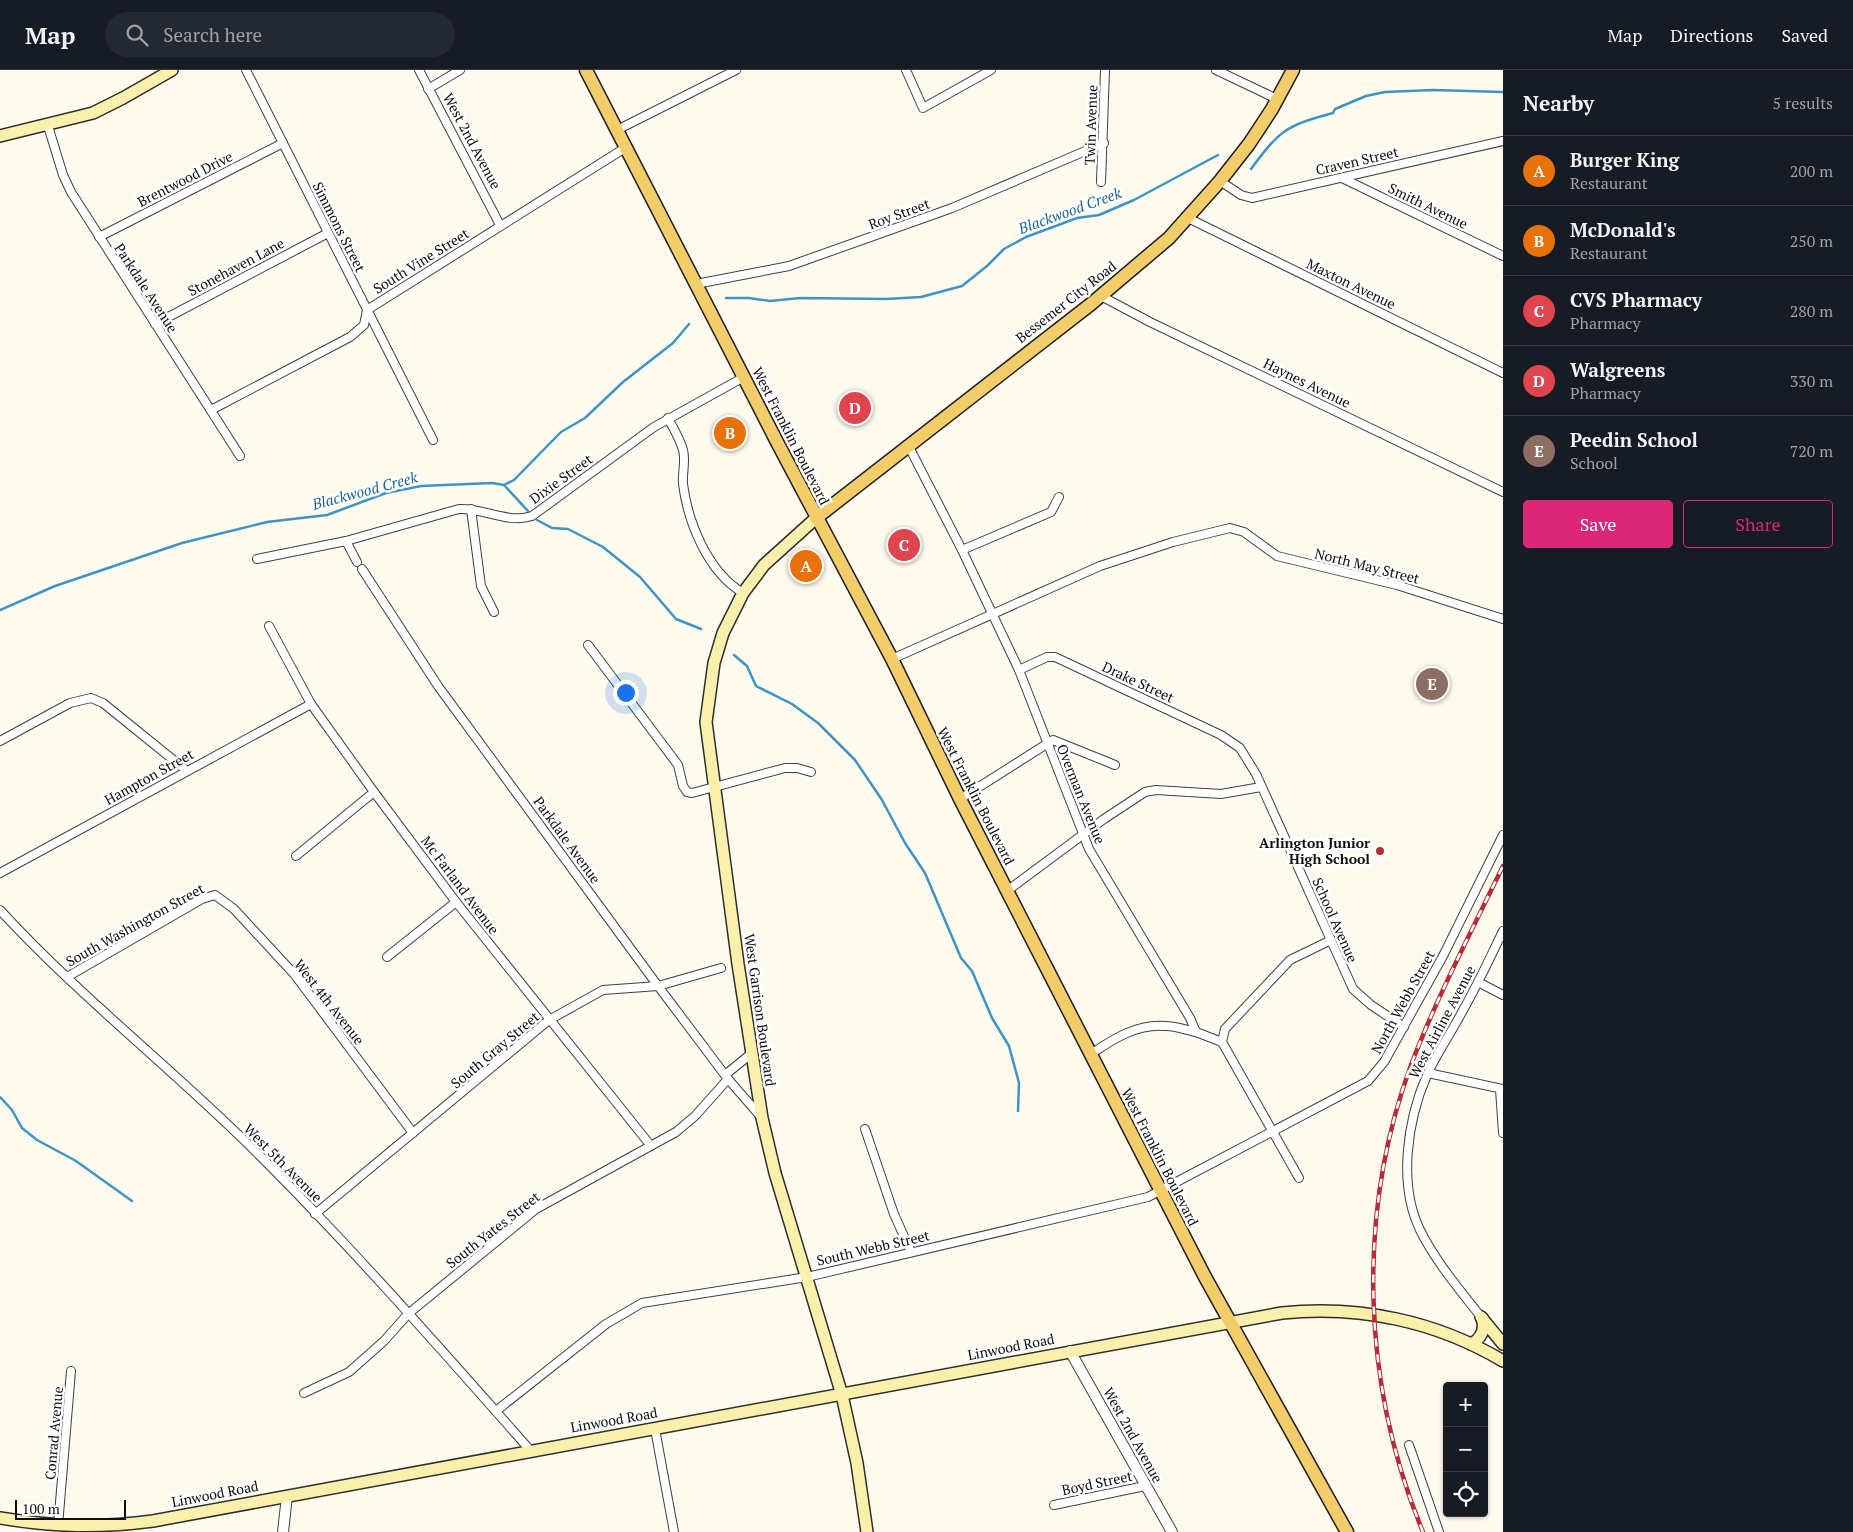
<!DOCTYPE html>
<meta charset="utf-8">
<style>
:root{--surface:#171b24;--page:#242831;--text:#f1f3f6;--muted:#9ea1a6;--line:#363941;--accent:#db2777}
body{margin:0;font-family:"PT Serif",serif;background:var(--page);color:var(--text)}
.controls{position:absolute;right:15px;bottom:15px;display:grid;overflow:hidden;border-radius:5px;box-shadow:0 1px 4px #0004}
.controls button{width:45px;height:45px;display:grid;place-items:center;padding:0;border:0;border-bottom:1px solid var(--line);background:var(--surface);color:var(--text);font:25px sans-serif}
.scale{position:absolute;left:15px;bottom:12px;width:111px;box-sizing:border-box;padding-left:5px;border:2px solid #0d0d0d;border-top:0;font-size:14px;line-height:18px;white-space:nowrap;color:#0d0d0d;-webkit-text-stroke:4px #fff;paint-order:stroke}
.you{position:absolute;left:625px;top:622px;width:18px;height:18px;margin:-12px;border:4px solid #fff;border-radius:50%;background:#1a73e8;box-shadow:0 0 0 8px #1a73e833}
.badge{display:grid;place-items:center;width:32px;height:32px;border-radius:50%;background:var(--accent);color:#fff;font-size:16px;font-weight:700}
.pin{position:absolute;translate:-50% -50%;border:2px solid #fff;box-shadow:0 1px 5px #0006}
.list{margin:0;padding:0;list-style:none}
h2{display:flex;justify-content:space-between;align-items:center;height:65px;margin:0;padding:0 20px;font-size:21px}
h2 small{font-size:16px;font-weight:400;color:var(--muted)}
.list li{display:grid;grid-template-columns:32px 1fr auto;gap:15px;align-items:center;box-sizing:border-box;height:70px;padding:0 20px;border-top:1px solid var(--line)}
.list b{display:block;font-size:19px;white-space:nowrap}
.list p{margin:0;font-size:16px;white-space:nowrap;color:var(--muted)}
.list em{font-size:16px;font-style:normal;color:var(--muted)}
.actions{display:flex;gap:10px;padding:15px 20px}
.actions a{flex:1;padding:11px 0;border:1px solid var(--accent);border-radius:5px;text-align:center;font-size:18px;color:var(--accent)}
.actions .main{background:var(--accent);color:#fff}
.icon{flex:none;width:28px;height:28px;fill:none;stroke:currentColor;stroke-width:2;stroke-linecap:round;stroke-linejoin:round}
.map{position:relative;flex:none;width:1503px;height:1462px;overflow:hidden}
header{display:flex;align-items:center;gap:30px;box-sizing:border-box;height:70px;padding:0 25px;background:var(--surface);border-bottom:1px solid var(--line)}
header strong{font-size:24px}
nav{display:flex;gap:28px;margin-inline-start:auto;font-size:18px}
.search{width:350px;height:45px;background:var(--page);display:flex;align-items:center;gap:12px;box-sizing:border-box;padding:0 18px;border-radius:28px;color:var(--muted);font-size:19px}
main{display:flex}
aside{flex:1;background:var(--surface)}
.map>svg:first-child{display:block}
.lines{fill:none;stroke-linecap:round;stroke-linejoin:round}
.stream{stroke:#3f94c7;stroke-width:2.5}
.minor-casing{stroke:#404040;stroke-width:10}
.tertiary-casing{stroke:#404040;stroke-width:12}
.secondary-casing{stroke:#2f2f2f;stroke-width:14}
.primary-casing{stroke:#1e1e1e;stroke-width:15}
.minor{stroke:#fff;stroke-width:8}
.tertiary{stroke:#fff;stroke-width:10}
.secondary{stroke:#fbf0ab;stroke-width:11}
.primary{stroke:#f2cd6a;stroke-width:12}
.rail-casing{stroke:#b62b36;stroke-width:4.5}
.rail{stroke:#fff;stroke-width:2.5;stroke-dasharray:8;stroke-linecap:butt}
.poi-dot{fill:#b62b36;stroke:#fff;stroke-width:2}
.labels{text-anchor:middle;stroke-width:5;stroke-linejoin:round;paint-order:stroke}
.street-label{font-size:14px;fill:#0d0d0d;stroke:#fff}
.poi-label{font-size:14px;font-weight:bold;fill:#0d0d0d;stroke:#fff;text-anchor:end}
.water-label{font-size:15px;font-style:italic;fill:#1c6598;stroke:#fff}
</style>
<header>
<strong>Map</strong>
<div class="search"><svg class="icon" aria-label="search" viewBox="0 0 24 24"><circle cx="10" cy="10" r="6"/><path d="M15 15l6 6"/></svg>Search here</div>
<nav><a>Map</a><a>Directions</a><a>Saved</a></nav>
</header>
<main>
<div class="map">
<svg width="1503" height="1462" viewBox="0 0 1503 1462">
<rect width="100%" height="100%" fill="#fefaed"/>
<g class="lines">
<g class="stream">
<path d="M1251,99C1280,60 1285,56 1333,43L1335,39L1366,26L1385,22L1433,20L1503,22"/>
<path d="M726,228H749L770,231L800,228L886,229L921,227L962,216L987,196L1004,179L1026,167L1077,148L1099,145L1134,130L1218,85"/>
<path d="M504,415L528,441"/>
<path d="M537,450L552,458L568,459L603,477L640,507L676,549L701,559"/>
<path d="M0,540L55,516L182,473L267,452L327,445L386,423L421,416L492,413L504,415L514,410L561,362L585,348L623,312L673,273L689,254"/>
<path d="M734,585L747,596L756,616L792,634L818,653L855,690L882,730L905,773L925,803L961,888L972,901L992,948L1009,976L1019,1013L1018,1041"/>
<path d="M0,1027L12,1040L22,1058L37,1070L76,1091L132,1131"/>
</g>
<g class="minor-casing">
<g id="minor">
<path d="M246,0L433,370"/>
<path d="M419,0L500,155"/>
<path d="M906,0L923,38L991,0"/>
<path d="M1216,0L1277,29"/>
<path d="M428,19L460,0"/>
<path d="M48,56L63,105L71,122L240,386"/>
<path d="M617,60L736,0"/>
<path d="M1342,108L1503,186"/>
<path d="M1220,111L1241,125L1252,128L1503,71"/>
<path d="M1101,112L1105,0"/>
<path d="M1188,148L1503,303"/>
<path d="M99,167L283,73"/>
<path d="M696,214L789,196L952,138L1104,73"/>
<path d="M1101,226L1150,252L1503,422"/>
<path d="M155,254L328,163"/>
<path d="M211,340L350,267L364,255L367,240L625,78"/>
<path d="M668,348C673,358 680,369 683,380C686,391 682,403 683,414C688,453 708,502 743,523"/>
<path d="M908,375L962,480L1019,600L1089,779L1190,948L1196,962L1222,972L1299,1108"/>
<path d="M471,439L481,516L494,542"/>
<path d="M346,471L357,492"/>
<path d="M962,480L1051,442L1059,427"/>
<path d="M257,489L346,471L459,439C484,438 508,454 532,446L654,357L744,307"/>
<path d="M362,499L438,616L658,916L728,1009L761,1047"/>
<path d="M269,556L311,634L374,722L456,832L651,1076"/>
<path d="M588,575L678,695L683,716L687,722L692,723L785,698H797L811,702"/>
<path d="M892,589L1100,496L1173,472L1230,458L1244,462L1277,486L1397,515L1503,549"/>
<path d="M1019,600L1047,587H1055L1221,665L1240,678L1256,704L1353,919L1371,935L1404,957"/>
<path d="M0,671L70,633L91,628L103,633L187,701"/>
<path d="M960,729L1053,670L1115,695"/>
<path d="M296,786L374,722"/>
<path d="M0,803L311,634"/>
<path d="M1007,821L1104,749L1145,722L1156,720L1221,724L1261,717"/>
<path d="M0,840C77,924 168,995 249,1075C347,1172 439,1277 530,1380"/>
<path d="M387,887L456,832"/>
<path d="M67,907L202,829L215,825L234,839L295,905L413,1063"/>
<path d="M1478,912L1503,925"/>
<path d="M1222,972L1225,959L1290,890L1331,870"/>
<path d="M1091,984C1113,969 1138,953 1166,956C1176,956 1186,960 1196,962"/>
<path d="M1428,1003L1503,1019"/>
<path d="M725,1005L752,983"/>
<path d="M1500,1019L1503,1063"/>
<path d="M865,1059L894,1144L911,1182"/>
<path d="M315,1144L549,950L603,920L658,916L721,898"/>
<path d="M1481,1247C1459,1219 1436,1192 1420,1160C1398,1114 1407,1051 1427,1005C1437,983 1451,963 1462,942C1477,916 1490,888 1503,861"/>
<path d="M304,1323L349,1302L384,1271L408,1244L536,1139L676,1062L695,1046L728,1009"/>
<path d="M496,1341L606,1254L642,1233L807,1207L1148,1127L1368,1011L1384,992L1443,886L1503,765"/>
<path d="M655,1359L674,1462"/>
<path d="M1409,1375L1439,1462"/>
<path d="M1054,1435L1145,1416"/>
<path d="M58,1456L71,1301"/>
</g>
</g>
<g class="tertiary-casing">
<g id="tertiary">
<path d="M1070,1281L1172,1462"/>
<path d="M283,1462L287,1426"/>
</g>
</g>
<g class="secondary-casing">
<g id="secondary">
<path d="M0,66L93,43L123,28L172,0"/>
<path d="M816,448L764,495L743,523L723,563L714,593L706,652L738,894L762,1048L775,1103L842,1325L857,1393L867,1462"/>
<path d="M1481,1247L1503,1274"/>
<path d="M1471,1274C1481,1269 1486,1259 1482,1248"/>
<path d="M0,1448C54,1457 99,1458 153,1451L1282,1243C1359,1235 1436,1251 1503,1291"/>
</g>
</g>
<g class="primary-casing">
<g id="primary">
<path d="M586,0L777,372L892,589L960,729L1205,1207L1347,1462"/>
<path d="M816,448L1091,234L1169,168L1220,111L1249,74L1272,39L1293,0"/>
</g>
</g>
<use href="#minor" class="minor"/>
<use href="#tertiary" class="tertiary"/>
<use href="#secondary" class="secondary"/>
<use href="#primary" class="primary"/>
<g class="rail-casing">
<path id="rail" d="M1423,1462C1362,1315 1356,1145 1411,995C1437,927 1471,862 1503,796"/>
</g>
<use href="#rail" class="rail"/>
</g>
<circle class="poi-dot" cx="1380" cy="781" r="5"/>
<g class="labels">
<g class="street-label">
<text transform="translate(1091 55) rotate(-88)" y="5">Twin Avenue</text>
<text transform="translate(472 71) rotate(62)" y="5">West 2nd Avenue</text>
<text transform="translate(1357 91) rotate(-13)" y="5">Craven Street</text>
<text transform="translate(185 109) rotate(-27)" y="5">Brentwood Drive</text>
<text transform="translate(1428 136) rotate(26)" y="5">Smith Avenue</text>
<text transform="translate(899 144) rotate(-20)" y="5">Roy Street</text>
<text transform="translate(339 157) rotate(63)" y="5">Simmons Street</text>
<text transform="translate(421 191) rotate(-32)" y="5">South Vine Street</text>
<text transform="translate(236 197) rotate(-28)" y="5">Stonehaven Lane</text>
<text transform="translate(1351 214) rotate(26)" y="5">Maxton Avenue</text>
<text transform="translate(146 218) rotate(57)" y="5">Parkdale Avenue</text>
<text transform="translate(1066 232) rotate(-38)" y="5">Bessemer City Road</text>
<text transform="translate(1307 313) rotate(26)" y="5">Haynes Avenue</text>
<text transform="translate(791 366) rotate(63)" y="5">West Franklin Boulevard</text>
<text transform="translate(561 409) rotate(-36)" y="5">Dixie Street</text>
<text transform="translate(1367 496) rotate(14)" y="5">North May Street</text>
<text transform="translate(1138 612) rotate(25)" y="5">Drake Street</text>
<text transform="translate(149 707) rotate(-29)" y="5">Hampton Street</text>
<text transform="translate(1081 724) rotate(68)" y="5">Overman Avenue</text>
<text transform="translate(976 726) rotate(63)" y="5">West Franklin Boulevard</text>
<text transform="translate(567 770) rotate(54)" y="5">Parkdale Avenue</text>
<text transform="translate(460 815) rotate(53)" y="5">Mc Farland Avenue</text>
<text transform="translate(1335 850) rotate(66)" y="5">School Avenue</text>
<text transform="translate(135 855) rotate(-29)" y="5">South Washington Street</text>
<text transform="translate(329 932) rotate(52)" y="5">West 4th Avenue</text>
<text transform="translate(1403 932) rotate(-61)" y="5">North Webb Street</text>
<text transform="translate(760 940) rotate(82)" y="5">West Garrison Boulevard</text>
<text transform="translate(1442 952) rotate(-62)" y="5">West Airline Avenue</text>
<text transform="translate(495 980) rotate(-40)" y="5">South Gray Street</text>
<text transform="translate(1160 1087) rotate(63)" y="5">West Franklin Boulevard</text>
<text transform="translate(283 1093) rotate(45)" y="5">West 5th Avenue</text>
<text transform="translate(493 1160) rotate(-38)" y="5">South Yates Street</text>
<text transform="translate(873 1178) rotate(-13)" y="5">South Webb Street</text>
<text transform="translate(1011 1277) rotate(-11)" y="5">Linwood Road</text>
<text transform="translate(614 1350) rotate(-10)" y="5">Linwood Road</text>
<text transform="translate(54 1363) rotate(-85)" y="5">Conrad Avenue</text>
<text transform="translate(1133 1365) rotate(61)" y="5">West 2nd Avenue</text>
<text transform="translate(1097 1413) rotate(-12)" y="5">Boyd Street</text>
<text transform="translate(215 1424) rotate(-11)" y="5">Linwood Road</text>
</g>
<g class="poi-label">
<text x="1370" y="778">Arlington Junior<tspan x="1370" dy="16">High School</tspan></text>
</g>
<g class="water-label">
<text transform="translate(1070 141) rotate(-20)" y="5">Blackwood Creek</text>
<text transform="translate(365 421) rotate(-15)" y="5">Blackwood Creek</text>
</g>
</g>
</svg>
<div class="controls">
<button>+</button>
<button>−</button>
<button><svg class="icon" aria-label="locate" viewBox="0 0 24 24"><circle cx="12" cy="12" r="6"/><path d="M12 2v4M12 18v4M2 12h4M18 12h4"/></svg></button>
</div>
<div class="scale">100 m</div>
<div class="you"></div>
<div class="pin badge" style="left:806px;top:496px;background:#e8710a">A</div>
<div class="pin badge" style="left:730px;top:363px;background:#e8710a">B</div>
<div class="pin badge" style="left:904px;top:475px;background:#e0444e">C</div>
<div class="pin badge" style="left:855px;top:338px;background:#e0444e">D</div>
<div class="pin badge" style="left:1432px;top:614px;background:#8d6e63">E</div>
</div>
<aside>
<h2>Nearby<small>5 results</small></h2>
<ul class="list">
<li><span class="badge" style="background:#e8710a">A</span><div><b>Burger King</b><p>Restaurant</p></div><em>200 m</em></li>
<li><span class="badge" style="background:#e8710a">B</span><div><b>McDonald's</b><p>Restaurant</p></div><em>250 m</em></li>
<li><span class="badge" style="background:#e0444e">C</span><div><b>CVS Pharmacy</b><p>Pharmacy</p></div><em>280 m</em></li>
<li><span class="badge" style="background:#e0444e">D</span><div><b>Walgreens</b><p>Pharmacy</p></div><em>330 m</em></li>
<li><span class="badge" style="background:#8d6e63">E</span><div><b>Peedin School</b><p>School</p></div><em>720 m</em></li>
</ul>
<div class="actions"><a class="main">Save</a><a>Share</a></div>
</aside>
</main>
